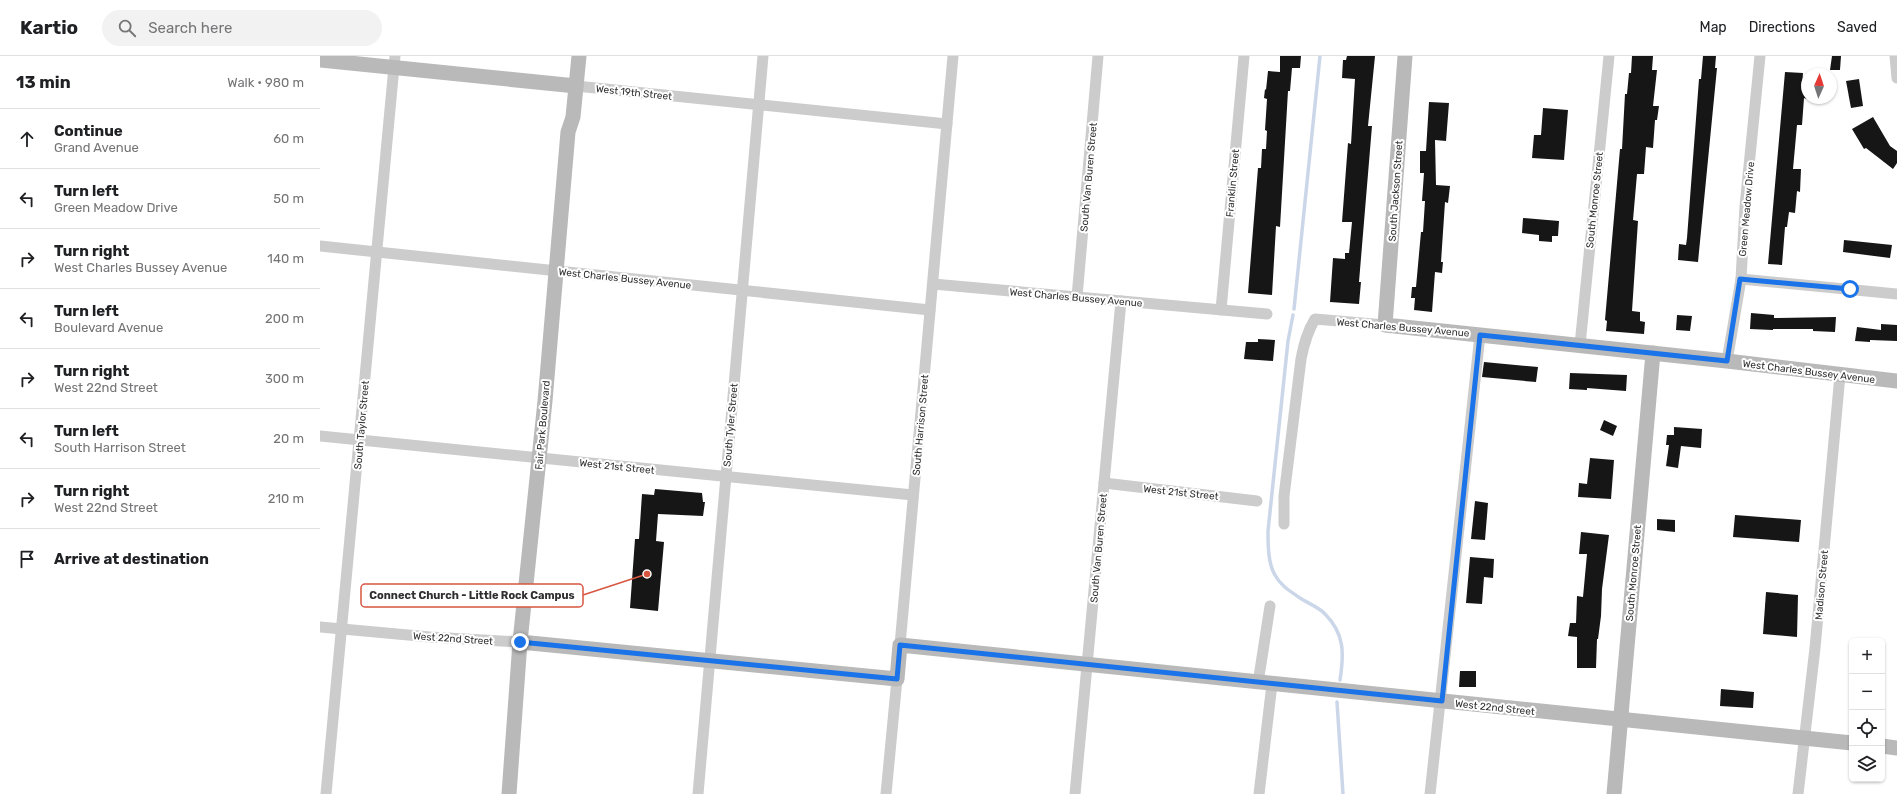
<!DOCTYPE html>
<meta charset="utf-8">
<style>
:root{--surface:#fff;--page:#f2f2f2;--text:#202124;--muted:#757577;--line:#e0e0e0}
body{margin:0;font-family:Rubik,sans-serif;background:var(--page);color:var(--text)}
.controls{position:absolute;right:12px;bottom:12px;display:grid;overflow:hidden;border-radius:6px;box-shadow:0 1px 3px #0004}
.controls button{width:36px;height:36px;display:grid;place-items:center;padding:0;border:0;border-bottom:1px solid var(--line);background:var(--surface);color:var(--text);font:20px sans-serif}
.compass{position:absolute;left:1481px;top:12px;width:36px;height:36px;border-radius:50%;background:var(--surface);box-shadow:0 1px 3px #0004;rotate:3deg}
.stop{position:absolute;width:12px;height:12px;margin:-9px;border:3px solid #1a73e8;border-radius:50%;background:#fff}
.stop.end{background:#1a73e8;border-color:#fff;box-shadow:0 1px 4px #0008}
.list{margin:0;padding:0;list-style:none}
h2{display:flex;justify-content:space-between;align-items:center;height:52px;margin:0;padding:0 16px;font-size:17px}
h2 small{font-size:13px;font-weight:400;color:var(--muted)}
.list li{display:grid;grid-template-columns:26px 1fr auto;gap:12px;align-items:center;box-sizing:border-box;height:60px;padding:0 16px;border-top:1px solid var(--line)}
.list b{display:block;font-size:15px;white-space:nowrap}
.list p{margin:0;font-size:13px;white-space:nowrap;color:var(--muted)}
.list em{font-size:13px;font-style:normal;color:var(--muted)}
.icon{flex:none;width:22px;height:22px;fill:none;stroke:currentColor;stroke-width:2;stroke-linecap:round;stroke-linejoin:round}
.map{position:relative;flex:none;width:1577px;height:738px;overflow:hidden}
header{display:flex;align-items:center;gap:24px;box-sizing:border-box;height:56px;padding:0 20px;background:var(--surface);border-bottom:1px solid var(--line)}
header strong{font-size:19px}
nav{display:flex;gap:22px;margin-inline-start:auto;font-size:14px}
.search{width:280px;height:36px;background:var(--page);display:flex;align-items:center;gap:10px;box-sizing:border-box;padding:0 14px;border-radius:22px;color:var(--muted);font-size:15px}
main{display:flex}
aside{flex:1;background:var(--surface)}
.map>svg:first-child{display:block}
.lines{fill:none;stroke-linecap:round;stroke-linejoin:round}
.stream{stroke:#cbd7e9;stroke-width:3.5}
.building{fill:#161616}
.street{stroke:#ccc;stroke-width:11}
.secondary{stroke:#b9b9b9;stroke-width:15}
.route{stroke:#1a73e8;stroke-width:5}
.labels{text-anchor:middle;stroke-width:4;stroke-linejoin:round;paint-order:stroke}
.street-label{font-size:10px;fill:#2f2f2f;stroke:#fff}
.leader{fill:none;stroke:#d8553f;stroke-width:1.5}
.callout-dot{fill:#d8553f;stroke:#fff;stroke-width:1.5}
.callout{fill:#fff;stroke:#d8553f;stroke-width:1.5}
.callout-label{font-size:11px;text-anchor:middle;font-weight:bold;fill:#2f2f2f}
</style>
<header>
<strong>Kartio</strong>
<div class="search"><svg class="icon" aria-label="search" viewBox="0 0 24 24"><circle cx="10" cy="10" r="6"/><path d="M15 15l6 6"/></svg>Search here</div>
<nav><a>Map</a><a>Directions</a><a>Saved</a></nav>
</header>
<main>
<aside>
<h2>13 min<small>Walk · 980 m</small></h2>
<ul class="list">
<li><svg class="icon" aria-label="ahead" viewBox="0 0 24 24"><path d="M12 20V5M6 11l6-6 6 6"/></svg><div><b>Continue</b><p>Grand Avenue</p></div><em>60 m</em></li>
<li><svg class="icon" aria-label="left" viewBox="0 0 24 24"><path d="M17 20v-9H6M10 6l-5 5 5 5"/></svg><div><b>Turn left</b><p>Green Meadow Drive</p></div><em>50 m</em></li>
<li><svg class="icon" aria-label="right" viewBox="0 0 24 24"><path d="M7 20v-9h11M14 6l5 5-5 5"/></svg><div><b>Turn right</b><p>West Charles Bussey Avenue</p></div><em>140 m</em></li>
<li><svg class="icon" aria-label="left" viewBox="0 0 24 24"><path d="M17 20v-9H6M10 6l-5 5 5 5"/></svg><div><b>Turn left</b><p>Boulevard Avenue</p></div><em>200 m</em></li>
<li><svg class="icon" aria-label="right" viewBox="0 0 24 24"><path d="M7 20v-9h11M14 6l5 5-5 5"/></svg><div><b>Turn right</b><p>West 22nd Street</p></div><em>300 m</em></li>
<li><svg class="icon" aria-label="left" viewBox="0 0 24 24"><path d="M17 20v-9H6M10 6l-5 5 5 5"/></svg><div><b>Turn left</b><p>South Harrison Street</p></div><em>20 m</em></li>
<li><svg class="icon" aria-label="right" viewBox="0 0 24 24"><path d="M7 20v-9h11M14 6l5 5-5 5"/></svg><div><b>Turn right</b><p>West 22nd Street</p></div><em>210 m</em></li>
<li><svg class="icon" aria-label="arrive" viewBox="0 0 24 24"><path d="M6 21V4h12l-3 4 3 4H6"/></svg><div><b>Arrive at destination</b></div></li>
</ul>
</aside>
<div class="map">
<svg width="1577" height="738" viewBox="0 0 1577 738">
<rect width="100%" height="100%" fill="#fff"/>
<g class="lines">
<g class="stream">
<path d="M974,253L1000,0"/>
<path d="M973,259L968,285L948,475C948,488 948,508 955,519C961,530 970,535 980,542C987,547 999,551 1005,558C1025,578 1024,598 1020,624"/>
<path d="M1017,646L1023,738"/>
</g>
</g>
<g class="building">
<path d="M960,0H981L980,12H972L970,35H968L960,171L956,170L952,239L928,237L938,112H941L942,93H946L947,75L945,74L947,43L944,42L945,33L946,34L948,15L960,16Z"/>
<path d="M1027,0H1055L1048,70H1052L1039,226H1041L1039,248L1010,246L1013,202L1025,203V197H1029L1032,166H1022L1028,87L1031,88L1035,23L1022,22L1023,4H1026Z"/>
<path d="M1312,0H1333L1332,14H1337L1333,50H1339L1337,64H1335L1333,92L1326,91L1324,118H1317L1313,164L1318,165L1312,255L1320,256V265L1325,266L1324,278L1286,275L1287,265L1285,264L1300,93H1302L1305,38H1307L1309,17H1311Z"/>
<path d="M1383,0H1396L1395,12H1397L1378,206L1358,204L1359,188L1366,189L1367,182L1379,23H1381Z"/>
<path d="M1512,0H1521L1520,14H1510Z"/>
<path d="M1465,16L1483,17L1482,30H1487V43L1484,42L1482,69H1477L1473,113H1481L1480,136L1477,135L1475,157L1469,156L1467,171H1465L1462,209L1448,208Z"/>
<path d="M1539,23L1543,50L1531,52L1526,25Z"/>
<path d="M1109,46L1129,47L1126,85L1115,84L1116,129L1130,130L1128,147L1125,146L1121,206H1123L1122,217L1115,216L1112,256L1094,254L1095,242H1091L1092,231H1096L1101,176H1103L1105,145H1102L1104,117H1100V95H1106Z"/>
<path d="M1223,52L1248,54L1244,104L1212,102L1214,79H1221Z"/>
<path d="M1553,61L1570,90L1577,95V107L1573,113L1546,92L1544,93L1532,73Z"/>
<path d="M1203,162L1239,165L1238,180H1232V186L1219,185V179L1202,177Z"/>
<path d="M1524,184L1572,189L1570,202L1523,196Z"/>
<path d="M1431,257L1454,259V262L1516,261L1515,276L1493,275V273H1453V274L1430,273Z"/>
<path d="M1357,259L1372,260L1370,275L1356,274Z"/>
<path d="M1561,268L1577,269V285L1550,284V286L1535,285L1537,271L1561,274Z"/>
<path d="M938,283L955,284L953,305L924,303L926,286H938Z"/>
<path d="M1164,306L1218,311L1216,326L1162,321Z"/>
<path d="M1250,317L1307,319L1306,335L1267,332V334L1249,333Z"/>
<path d="M1284,364L1297,370L1293,380L1280,374Z"/>
<path d="M1354,371L1382,373L1381,392L1361,390L1358,412L1346,410L1349,389H1346L1347,379H1354Z"/>
<path d="M1270,402L1294,404L1291,443L1258,441L1259,427L1267,428Z"/>
<path d="M335,433L382,437L383,446H385L383,460L338,458L336,485L344,486L338,555L310,552L315,483H319L322,438L334,439Z"/>
<path d="M1155,445L1168,447L1165,484L1151,483Z"/>
<path d="M1415,459L1481,464L1479,486L1413,481Z"/>
<path d="M1337,463L1355,464V476L1337,474Z"/>
<path d="M1261,476L1289,479L1282,533L1281,560L1278,583H1277L1276,612H1257V581L1248,580L1250,567H1256L1257,540L1263,541L1267,498H1259Z"/>
<path d="M1150,501L1174,503L1173,522L1164,521L1162,548L1146,547Z"/>
<path d="M1446,536L1478,539L1477,581L1443,578Z"/>
<path d="M1140,615H1156V631H1139Z"/>
<path d="M1401,633L1434,636L1433,652L1400,650Z"/>
</g>
<g class="lines">
<g class="street">
<path d="M1575,0L1577,22"/>
<path d="M256,30L627,68"/>
<path d="M0,190L610,254"/>
<path d="M1421,223L1577,238"/>
<path d="M613,228L947,258"/>
<path d="M757,241L778,0"/>
<path d="M901,254L924,0"/>
<path d="M1260,289L1289,0"/>
<path d="M1407,305L1421,223L1425,150L1440,0"/>
<path d="M0,380L593,439"/>
<path d="M784,427L937,445"/>
<path d="M964,468V440L981,303C984,288 987,276 995,263L1065,269"/>
<path d="M0,571L110,581L200,586"/>
<path d="M580,589L633,0"/>
<path d="M938,627L950,550"/>
<path d="M6,738L75,0"/>
<path d="M378,738L443,0"/>
<path d="M566,738L577,623"/>
<path d="M755,738L801,245"/>
<path d="M939,738L952,628"/>
<path d="M1110,738L1160,279"/>
<path d="M1478,738L1495,592L1520,319"/>
</g>
<g class="secondary">
<path d="M1085,0L1065,269L1407,305L1577,325"/>
<path d="M0,4L256,30"/>
<path d="M200,586L577,623L580,589L1532,687"/>
<path d="M1562,690L1577,692"/>
<path d="M189,738L200,586L225,345L248,76L253,61L259,0"/>
<path d="M1294,738L1333,297"/>
</g>
</g>
<g class="lines">
<path class="route" d="M200,586L577,623L580,589L1122,645L1160,279L1407,305L1420,223L1530,233"/>
</g>
<g class="labels">
<g class="street-label">
<text transform="translate(314 36) rotate(6)" y="4">West 19th Street</text>
<text transform="translate(768 121) rotate(-85)" y="4">South Van Buren Street</text>
<text transform="translate(912 127) rotate(-85)" y="4">Franklin Street</text>
<text transform="translate(1075 135) rotate(-86)" y="4">South Jackson Street</text>
<text transform="translate(1274 144) rotate(-84)" y="4">South Monroe Street</text>
<text transform="translate(1426 153) rotate(-85)" y="4">Green Meadow Drive</text>
<text transform="translate(305 222) rotate(6)" y="4">West Charles Bussey Avenue</text>
<text transform="translate(756 241) rotate(5)" y="4">West Charles Bussey Avenue</text>
<text transform="translate(1083 271) rotate(5)" y="4">West Charles Bussey Avenue</text>
<text transform="translate(1489 315) rotate(7)" y="4">West Charles Bussey Avenue</text>
<text transform="translate(41 369) rotate(-85)" y="4">South Taylor Street</text>
<text transform="translate(222 369) rotate(-85)" y="4">Fair Park Boulevard</text>
<text transform="translate(410 369) rotate(-85)" y="4">South Tyler Street</text>
<text transform="translate(600 369) rotate(-85)" y="4">South Harrison Street</text>
<text transform="translate(297 410) rotate(6)" y="4">West 21st Street</text>
<text transform="translate(861 436) rotate(6)" y="4">West 21st Street</text>
<text transform="translate(778 492) rotate(-85)" y="4">South Van Buren Street</text>
<text transform="translate(1313 517) rotate(-85)" y="4">South Monroe Street</text>
<text transform="translate(1501 529) rotate(-85)" y="4">Madison Street</text>
<text transform="translate(133 582) rotate(4)" y="4">West 22nd Street</text>
<text transform="translate(1175 651) rotate(6)" y="4">West 22nd Street</text>
</g>
</g>
<path class="leader" d="M327 518L263 539"/>
<circle class="callout-dot" cx="327" cy="518" r="4"/>
<rect class="callout" x="41" y="528" width="222" height="23" rx="4"/>
<g class="callout-label">
<text x="152" y="543">Connect Church - Little Rock Campus</text>
</g>
</svg>
<div class="controls">
<button>+</button>
<button>−</button>
<button><svg class="icon" aria-label="locate" viewBox="0 0 24 24"><circle cx="12" cy="12" r="6"/><path d="M12 2v4M12 18v4M2 12h4M18 12h4"/></svg></button>
<button><svg class="icon" aria-label="layers" viewBox="0 0 24 24"><path d="M12 4l9 5-9 5-9-5zM3 14l9 5 9-5"/></svg></button>
</div>
<svg class="compass" viewBox="-18 -18 36 36"><path d="M0-13l5 13h-10z" fill="#e53935"/><path d="M0 13l5-13h-10z" fill="#757577"/></svg>
<div class="stop" style="left:1530px;top:233px"></div>
<div class="stop end" style="left:200px;top:586px"></div>
</div>
</main>
